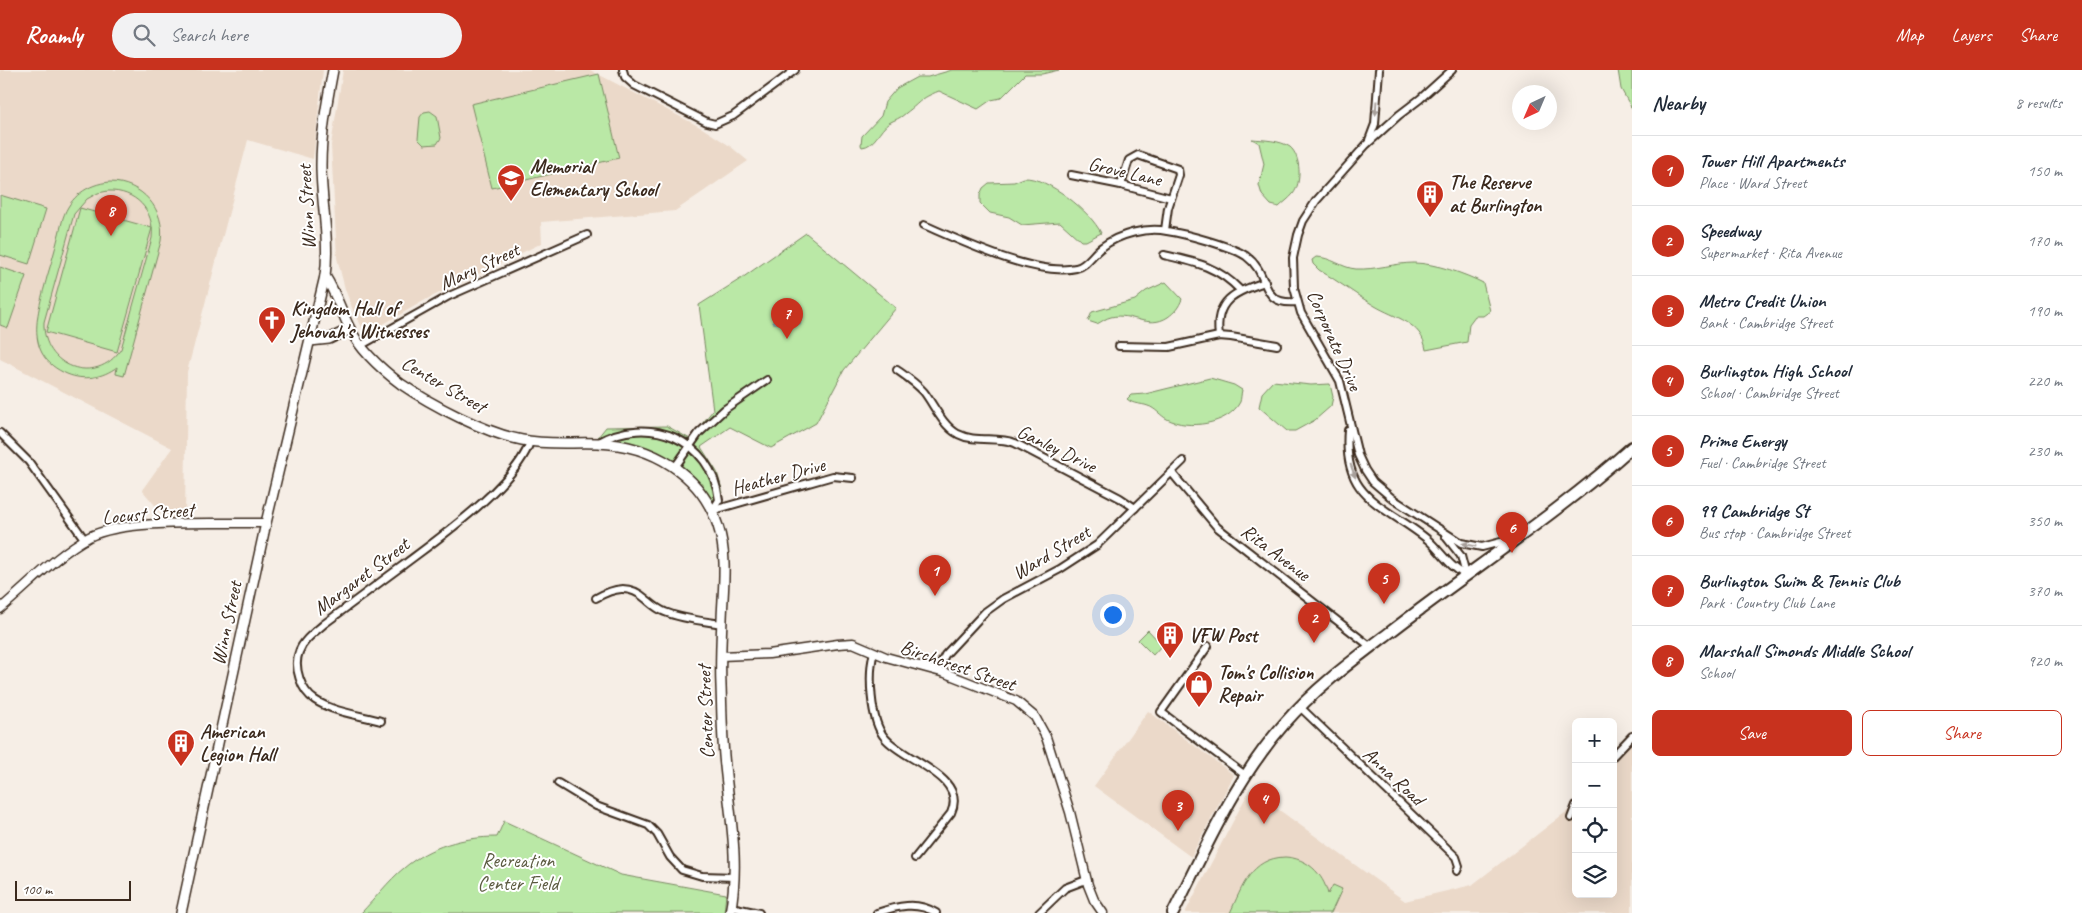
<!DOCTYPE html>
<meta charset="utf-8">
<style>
:root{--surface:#fff;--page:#f2f2f3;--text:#1f2937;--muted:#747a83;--line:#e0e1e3;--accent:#c8321e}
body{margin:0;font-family:Caveat,sans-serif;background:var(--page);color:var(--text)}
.controls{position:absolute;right:15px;bottom:15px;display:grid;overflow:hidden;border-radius:8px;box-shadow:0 5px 20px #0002}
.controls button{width:45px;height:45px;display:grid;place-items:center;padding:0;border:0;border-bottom:1px solid var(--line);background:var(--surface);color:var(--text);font:25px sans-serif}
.compass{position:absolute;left:1512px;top:15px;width:45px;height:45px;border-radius:50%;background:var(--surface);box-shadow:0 5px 20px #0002;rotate:224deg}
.scale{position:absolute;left:15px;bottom:12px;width:116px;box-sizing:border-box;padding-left:5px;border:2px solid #3b2a1e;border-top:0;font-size:14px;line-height:18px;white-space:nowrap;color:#3b2a1e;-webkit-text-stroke:4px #fff;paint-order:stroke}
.you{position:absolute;left:1112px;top:544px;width:18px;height:18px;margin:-12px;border:4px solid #fff;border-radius:50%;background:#1a73e8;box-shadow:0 0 0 8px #1a73e833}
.badge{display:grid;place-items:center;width:32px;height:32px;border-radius:50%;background:var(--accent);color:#fff;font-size:16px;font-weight:700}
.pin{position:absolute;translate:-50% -41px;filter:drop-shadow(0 1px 2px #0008)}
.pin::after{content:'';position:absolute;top:26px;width:18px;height:15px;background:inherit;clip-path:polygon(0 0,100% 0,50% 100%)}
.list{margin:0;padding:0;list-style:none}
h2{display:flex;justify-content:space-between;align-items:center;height:65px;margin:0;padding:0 20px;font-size:21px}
h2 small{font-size:16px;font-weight:400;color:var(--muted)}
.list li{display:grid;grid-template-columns:32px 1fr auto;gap:15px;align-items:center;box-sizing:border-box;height:70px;padding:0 20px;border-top:1px solid var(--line)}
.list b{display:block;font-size:19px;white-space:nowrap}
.list p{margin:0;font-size:16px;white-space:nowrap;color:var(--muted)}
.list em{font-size:16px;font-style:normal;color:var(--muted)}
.actions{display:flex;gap:10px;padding:15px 20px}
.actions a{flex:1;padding:11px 0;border:1px solid var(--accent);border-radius:8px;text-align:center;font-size:18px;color:var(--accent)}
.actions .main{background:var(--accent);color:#fff}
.icon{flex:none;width:28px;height:28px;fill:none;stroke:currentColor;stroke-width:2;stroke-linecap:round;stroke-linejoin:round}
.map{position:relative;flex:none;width:1632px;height:843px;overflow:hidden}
header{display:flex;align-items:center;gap:30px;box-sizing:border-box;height:70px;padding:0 25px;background:var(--accent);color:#fff}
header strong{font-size:24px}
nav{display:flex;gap:28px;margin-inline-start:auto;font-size:18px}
.search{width:350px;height:45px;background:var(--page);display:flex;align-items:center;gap:12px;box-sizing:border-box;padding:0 18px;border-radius:28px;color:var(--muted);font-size:19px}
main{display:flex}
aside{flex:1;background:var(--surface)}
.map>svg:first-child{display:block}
.built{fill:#ebd9c9}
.green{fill:#bae8a6;stroke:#7a8962;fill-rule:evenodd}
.water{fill:#96d7f8;stroke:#7292a1}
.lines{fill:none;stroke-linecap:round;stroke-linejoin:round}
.minor-casing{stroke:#3b2a1e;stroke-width:10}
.tertiary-casing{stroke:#3b2a1e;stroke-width:11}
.secondary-casing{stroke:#3b2a1e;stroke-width:12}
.primary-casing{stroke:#3b2a1e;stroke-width:14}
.minor{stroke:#fff;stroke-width:6}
.tertiary{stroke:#fff;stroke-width:8}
.secondary{stroke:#fff;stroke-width:9}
.primary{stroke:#fff;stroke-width:10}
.oneway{fill:#a79f9a}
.labels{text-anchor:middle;stroke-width:4;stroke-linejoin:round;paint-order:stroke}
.poi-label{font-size:20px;font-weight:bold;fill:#3b2a1e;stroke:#fff;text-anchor:start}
.street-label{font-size:20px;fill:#3b2a1e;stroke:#fff}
.park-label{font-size:20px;fill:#5b5a40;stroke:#fff}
</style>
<header>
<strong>Roamly</strong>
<div class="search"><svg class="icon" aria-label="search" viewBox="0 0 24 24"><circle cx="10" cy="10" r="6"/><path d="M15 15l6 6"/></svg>Search here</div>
<nav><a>Map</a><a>Layers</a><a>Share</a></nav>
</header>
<main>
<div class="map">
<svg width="1632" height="843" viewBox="0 0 1632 843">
<rect width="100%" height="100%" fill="#f6eee6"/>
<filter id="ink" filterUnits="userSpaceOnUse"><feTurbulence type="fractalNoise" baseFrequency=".02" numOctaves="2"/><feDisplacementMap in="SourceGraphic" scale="10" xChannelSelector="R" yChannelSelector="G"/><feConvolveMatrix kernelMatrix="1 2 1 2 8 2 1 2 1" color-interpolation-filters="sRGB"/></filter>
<g filter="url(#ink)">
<g class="built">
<path d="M0,0H323L313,89L248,70L187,302L185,447L166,448L142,420L172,378L0,289Z"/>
<path d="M343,0H590L702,58L730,76L748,91L675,141L541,152L542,173L427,229L366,264L354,243L345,219L337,188L331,75Z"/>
<path d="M1148,641L1234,705L1191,787L1094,716Z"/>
<path d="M1632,673V843H1185L1250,719L1405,831L1472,815L1570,739L1576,731V824H1613V693Z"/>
</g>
<g class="green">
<path d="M952,0H1059L1042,4H1025L1001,28L991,30L978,39L939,21C919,29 922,31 906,43C901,48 894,50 889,53C879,60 875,76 862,77L861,75L862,66L881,46L885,32L897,18L917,7H928Z"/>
<path d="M1618,0H1632V39L1621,19Z"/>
<path d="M599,4L619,88L492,118L471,34Z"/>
<path d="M430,41L437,46L441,68L437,74L424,75L418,69L420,47L424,42Z"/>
<path d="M1252,69C1263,70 1280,70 1290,77C1301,86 1302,113 1293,124C1289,129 1283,133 1279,137L1271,135L1262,125L1259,115L1264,94L1259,73Z"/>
<path d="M1024,108C1048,107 1091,142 1101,163L1086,171H1081L1060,152L1022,155L1009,147L990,143L980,133V125L983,118L989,113L1014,112Z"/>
<path d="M110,112C141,112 166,139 161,171L124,306L116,304L117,297C102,308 84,311 67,304C22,285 38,242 47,207C53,188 58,168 63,148C70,127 87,114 110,112ZM108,121C135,120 155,140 152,168L121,279C96,317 42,297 44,252L74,144L87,129L98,123Z"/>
<path d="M0,125L46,139L29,194L0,185Z"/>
<path d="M80,138L152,158L117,282L46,262Z"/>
<path d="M806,163L896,238L844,300L816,353L771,378L730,357L701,377L717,402L723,423L712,432C686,392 645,371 598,367L606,357L667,356L690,369L713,340L699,235L742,208Z"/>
<path d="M1316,187C1331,187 1342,198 1356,199C1376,200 1395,193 1414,193C1434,193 1466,204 1483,213L1490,241L1483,246H1475L1469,254L1467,272L1426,280C1422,252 1395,248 1375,236C1356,225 1338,211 1319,200L1313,194L1312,190Z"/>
<path d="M0,197L26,206L8,258L0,255Z"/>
<path d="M1166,212L1182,229C1179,237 1175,242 1168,247C1148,260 1132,242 1111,247C1106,248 1101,252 1097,254L1088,251L1092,242L1135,230L1146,221Z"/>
<path d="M1210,308L1234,315L1242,320C1241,324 1241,329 1240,332C1228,355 1188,360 1167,349C1161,346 1155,338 1148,336C1140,333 1134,335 1127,329L1131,325L1145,324Z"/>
<path d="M1273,311L1311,315L1330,314L1333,327L1331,336L1315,350L1295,361H1287L1259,337L1262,323Z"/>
<path d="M1148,560L1162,575L1153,585L1138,570Z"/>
<path d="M504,751L621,805L726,824L724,843H361C375,829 388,811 404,798C430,776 463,767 497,767Z"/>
<path d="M1285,787C1307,788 1323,803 1328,824L1333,815L1342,819L1331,843H1230C1242,817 1251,788 1285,787Z"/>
</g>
<path class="water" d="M775,239L802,242L800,254L773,253Z"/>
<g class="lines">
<g class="minor-casing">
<g id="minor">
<path d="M623,0L625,7L634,15L707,52L715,54L733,46L795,0"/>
<path d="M1452,0L1420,29L1399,45L1366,75L1316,131L1303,151L1298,165L1293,188L1294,218L1301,243L1340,311L1358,385L1365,400L1373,412L1393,429L1461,473L1482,477L1512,469"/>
<path d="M1369,70L1375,54L1379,0"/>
<path d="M1071,105L1121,115L1171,128"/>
<path d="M1121,115L1129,90L1138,85L1178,99L1179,105L1168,138L1165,160"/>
<path d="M924,155C961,171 1036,207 1076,198C1087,196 1093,183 1102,177C1119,164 1146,157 1167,161C1186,164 1231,176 1246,186C1272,205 1258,236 1297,232"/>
<path d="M1164,185C1195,192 1217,196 1240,220"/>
<path d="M1219,266C1214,230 1235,222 1265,212"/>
<path d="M360,276L449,226L587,165"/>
<path d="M1119,276L1169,277L1219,266L1231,267L1277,275"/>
<path d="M897,300C907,307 916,313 924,322C934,335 942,355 958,364C975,373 997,366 1015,373L1120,428L1135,438"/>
<path d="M1348,360C1342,429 1383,434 1427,469C1441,481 1449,497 1466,505"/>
<path d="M0,363L29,392L85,470"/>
<path d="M597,373C648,343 712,369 719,430L712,441"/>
<path d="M675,397L699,363L725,339L767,310"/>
<path d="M1172,403L1217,457L1371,577"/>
<path d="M714,440L833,406L853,408"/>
<path d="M1446,467L1461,486L1466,505"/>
<path d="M596,528C614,518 629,514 646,529C652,534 657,539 665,542C682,549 703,551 722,554"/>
<path d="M1208,576L1161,642L1245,705"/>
<path d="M874,582C868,603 870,651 885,668C904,691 968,706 951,743L915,788"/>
<path d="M937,601L945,585L985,542L1003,529L1060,499L1097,475L1183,391"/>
<path d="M1300,637L1456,787L1459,796L1457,801"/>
<path d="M381,651C359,645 333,642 315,630C301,621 293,597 299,582C303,570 315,562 324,554C350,535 376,515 402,496C439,468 515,415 530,372"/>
<path d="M1613,686L1632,666"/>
<path d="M558,713L596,736L648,755L657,764L670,787L682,800L702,806L735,807"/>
<path d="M1571,748L1576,735"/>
<path d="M731,837L759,843"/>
<path d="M877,843C897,836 917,831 936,843"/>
<path d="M1039,843L1065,818L1086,810"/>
</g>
</g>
<g class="tertiary-casing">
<g id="tertiary">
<path d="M0,539C29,515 56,485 89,467C124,448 223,454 266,453"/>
<path d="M721,586L769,584L838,574L853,573L886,587L945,603L1016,631L1035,647L1046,667L1070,742L1088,815L1094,830L1103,843"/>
</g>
</g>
<g class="secondary-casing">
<g id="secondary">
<path d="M325,206C336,223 341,241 350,259C361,281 381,299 401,314C432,335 485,363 522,370C547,375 573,372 598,373C651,375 701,403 718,456C728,486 723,518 722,549C721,571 720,594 721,616C722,643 722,670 725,696C730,746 740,793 730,843"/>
<path d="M310,271L329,269L350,259"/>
<path d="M181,843L266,453L325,206C330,169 321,132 321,95C321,63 327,32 333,0"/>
</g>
</g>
<g class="primary-casing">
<path id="primary" d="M1173,843C1206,777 1235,710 1284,654C1314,619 1352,591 1389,563C1470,500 1556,445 1632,377"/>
</g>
<use href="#minor" class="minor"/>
<use href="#tertiary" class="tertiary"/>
<use href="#secondary" class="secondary"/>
<use href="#primary" class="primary"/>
</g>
<defs><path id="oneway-solid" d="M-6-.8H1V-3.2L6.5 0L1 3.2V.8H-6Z" transform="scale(1.25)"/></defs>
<g class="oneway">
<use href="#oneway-solid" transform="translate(1376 38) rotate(93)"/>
<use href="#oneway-solid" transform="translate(1353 401) rotate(70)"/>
<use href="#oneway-solid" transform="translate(1469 475) rotate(-168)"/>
</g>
</g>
<defs>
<g id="school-pin" transform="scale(1.4375)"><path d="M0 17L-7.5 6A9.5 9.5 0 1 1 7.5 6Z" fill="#c8321e" stroke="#fff"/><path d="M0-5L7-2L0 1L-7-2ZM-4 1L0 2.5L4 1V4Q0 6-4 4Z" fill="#fff"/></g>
<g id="building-pin" transform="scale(1.4375)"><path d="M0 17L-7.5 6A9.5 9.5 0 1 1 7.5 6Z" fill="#c8321e" stroke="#fff"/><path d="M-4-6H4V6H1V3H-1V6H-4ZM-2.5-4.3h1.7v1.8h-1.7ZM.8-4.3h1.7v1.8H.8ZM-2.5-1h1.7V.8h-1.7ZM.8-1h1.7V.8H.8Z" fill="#fff"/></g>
<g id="church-pin" transform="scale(1.4375)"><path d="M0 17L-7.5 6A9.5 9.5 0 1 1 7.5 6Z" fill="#c8321e" stroke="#fff"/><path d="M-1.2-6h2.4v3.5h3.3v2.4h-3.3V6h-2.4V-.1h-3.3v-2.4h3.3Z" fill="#fff"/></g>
<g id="shop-pin" transform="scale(1.4375)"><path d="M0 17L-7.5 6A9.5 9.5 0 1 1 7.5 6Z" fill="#c8321e" stroke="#fff"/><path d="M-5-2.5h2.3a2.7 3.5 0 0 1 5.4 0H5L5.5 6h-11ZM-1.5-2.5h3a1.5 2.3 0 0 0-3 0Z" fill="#fff"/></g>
</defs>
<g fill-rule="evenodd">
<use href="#school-pin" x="511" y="108"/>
<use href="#building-pin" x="1430" y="124"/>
<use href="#church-pin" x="272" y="250"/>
<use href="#building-pin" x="1170" y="565"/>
<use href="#shop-pin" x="1199" y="614"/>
<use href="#building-pin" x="181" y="673"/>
</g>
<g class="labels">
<g class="poi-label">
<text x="530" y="103">Memorial<tspan x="530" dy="23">Elementary School</tspan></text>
<text x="1449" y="119">The Reserve<tspan x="1449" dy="23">at Burlington</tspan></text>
<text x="291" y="245">Kingdom Hall of<tspan x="291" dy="23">Jehovah's Witnesses</tspan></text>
<text x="1189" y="572">VFW Post</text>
<text x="1218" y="609">Tom's Collision<tspan x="1218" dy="23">Repair</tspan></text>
<text x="200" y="668">American<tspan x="200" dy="23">Legion Hall</tspan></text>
</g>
<g class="street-label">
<text transform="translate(1125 101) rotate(13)" y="7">Grove Lane</text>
<text transform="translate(306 137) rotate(-93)" y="7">Winn Street</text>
<text transform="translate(479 196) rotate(-25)" y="7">Mary Street</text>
<text transform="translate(1335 270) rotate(66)" y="7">Corporate Drive</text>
<text transform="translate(444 314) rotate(30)" y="7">Center Street</text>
<text transform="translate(1057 378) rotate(26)" y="7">Ganley Drive</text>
<text transform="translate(778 406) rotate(-15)" y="7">Heather Drive</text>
<text transform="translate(148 443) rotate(-5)" y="7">Locust Street</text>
<text transform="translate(1051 482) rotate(-31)" y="7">Ward Street</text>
<text transform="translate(1276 482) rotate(37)" y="7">Rita Avenue</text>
<text transform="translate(361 506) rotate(-37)" y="7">Margaret Street</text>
<text transform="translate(226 553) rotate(-78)" y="7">Winn Street</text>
<text transform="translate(958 595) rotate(19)" y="7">Birchcrest Street</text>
<text transform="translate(705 642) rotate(-92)" y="7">Center Street</text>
<text transform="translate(1394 706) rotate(43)" y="7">Anna Road</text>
</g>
<g class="park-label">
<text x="518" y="797">Recreation<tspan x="518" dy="23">Center Field</tspan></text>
</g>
</g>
</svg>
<div class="controls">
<button>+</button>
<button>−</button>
<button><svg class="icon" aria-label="locate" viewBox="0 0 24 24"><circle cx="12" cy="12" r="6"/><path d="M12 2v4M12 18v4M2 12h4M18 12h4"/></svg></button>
<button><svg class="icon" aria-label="layers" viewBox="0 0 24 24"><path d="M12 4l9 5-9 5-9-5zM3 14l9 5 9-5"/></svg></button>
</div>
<svg class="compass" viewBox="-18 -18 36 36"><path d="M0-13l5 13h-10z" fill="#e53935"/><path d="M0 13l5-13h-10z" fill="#747a83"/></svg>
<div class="scale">100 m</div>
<div class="you"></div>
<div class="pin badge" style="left:935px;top:526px">1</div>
<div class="pin badge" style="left:1314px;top:573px">2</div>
<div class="pin badge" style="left:1178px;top:761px">3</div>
<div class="pin badge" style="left:1264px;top:754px">4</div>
<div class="pin badge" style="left:1384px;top:534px">5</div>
<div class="pin badge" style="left:1512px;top:483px">6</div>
<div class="pin badge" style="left:787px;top:269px">7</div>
<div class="pin badge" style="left:111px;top:166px">8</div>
</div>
<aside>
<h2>Nearby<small>8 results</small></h2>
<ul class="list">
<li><span class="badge">1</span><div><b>Tower Hill Apartments</b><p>Place · Ward Street</p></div><em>150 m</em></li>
<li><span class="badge">2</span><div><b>Speedway</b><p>Supermarket · Rita Avenue</p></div><em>170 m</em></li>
<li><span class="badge">3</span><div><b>Metro Credit Union</b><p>Bank · Cambridge Street</p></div><em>190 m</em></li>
<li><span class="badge">4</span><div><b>Burlington High School</b><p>School · Cambridge Street</p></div><em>220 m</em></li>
<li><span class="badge">5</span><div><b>Prime Energy</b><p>Fuel · Cambridge Street</p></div><em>230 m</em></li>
<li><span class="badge">6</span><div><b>99 Cambridge St</b><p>Bus stop · Cambridge Street</p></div><em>350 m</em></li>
<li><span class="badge">7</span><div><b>Burlington Swim &amp; Tennis Club</b><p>Park · Country Club Lane</p></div><em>370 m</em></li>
<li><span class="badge">8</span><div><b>Marshall Simonds Middle School</b><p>School</p></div><em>920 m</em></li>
</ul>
<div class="actions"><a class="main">Save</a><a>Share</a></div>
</aside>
</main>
